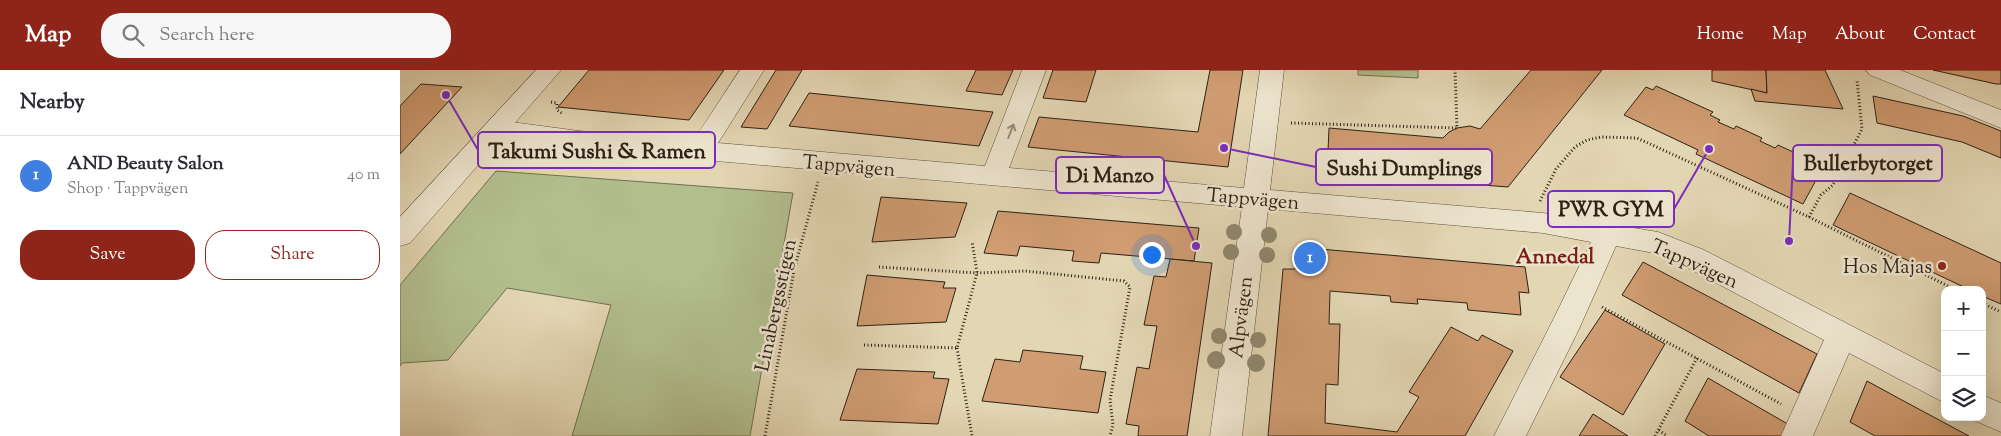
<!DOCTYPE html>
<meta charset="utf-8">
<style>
:root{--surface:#fff;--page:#f7f7f7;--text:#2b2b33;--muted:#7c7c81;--line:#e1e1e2;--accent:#8f2418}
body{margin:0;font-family:"Sorts Mill Goudy",serif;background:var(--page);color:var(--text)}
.controls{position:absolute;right:15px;bottom:15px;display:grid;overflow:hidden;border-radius:10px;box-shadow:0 5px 20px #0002}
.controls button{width:45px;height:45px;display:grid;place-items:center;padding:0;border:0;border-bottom:1px solid var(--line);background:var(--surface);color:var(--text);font:25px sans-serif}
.you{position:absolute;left:751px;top:184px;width:18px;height:18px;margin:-12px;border:4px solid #fff;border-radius:50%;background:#1a73e8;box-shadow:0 0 0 8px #1a73e833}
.badge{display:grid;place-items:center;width:32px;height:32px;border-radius:50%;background:var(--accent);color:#fff;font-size:16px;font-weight:700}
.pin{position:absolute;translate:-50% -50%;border:2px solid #fff;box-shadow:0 1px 5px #0006}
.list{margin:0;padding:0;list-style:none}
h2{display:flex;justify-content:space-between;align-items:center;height:65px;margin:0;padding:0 20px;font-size:21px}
h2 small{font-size:16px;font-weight:400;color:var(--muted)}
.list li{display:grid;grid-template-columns:32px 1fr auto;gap:15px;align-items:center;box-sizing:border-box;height:80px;padding:0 20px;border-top:1px solid var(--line)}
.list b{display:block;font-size:19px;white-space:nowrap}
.list p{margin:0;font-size:16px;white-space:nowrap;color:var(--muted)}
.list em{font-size:16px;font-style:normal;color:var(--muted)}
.actions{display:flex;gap:10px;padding:15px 20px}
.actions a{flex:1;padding:11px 0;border:1px solid var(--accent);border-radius:20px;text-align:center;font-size:18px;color:var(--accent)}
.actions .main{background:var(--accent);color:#fff}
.icon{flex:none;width:28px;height:28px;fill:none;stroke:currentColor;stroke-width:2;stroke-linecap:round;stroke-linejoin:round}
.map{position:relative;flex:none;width:1601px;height:366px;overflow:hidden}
header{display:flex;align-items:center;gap:30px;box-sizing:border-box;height:70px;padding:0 25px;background:var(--accent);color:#fff}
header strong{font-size:24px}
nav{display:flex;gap:28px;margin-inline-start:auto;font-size:18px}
.search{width:350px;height:45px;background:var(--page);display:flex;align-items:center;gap:12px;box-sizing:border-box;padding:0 18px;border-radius:20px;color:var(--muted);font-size:19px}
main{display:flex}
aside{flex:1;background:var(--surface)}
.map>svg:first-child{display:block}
.green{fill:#b2be8e;stroke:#6f7052}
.building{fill:#d09c72;stroke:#2c2116}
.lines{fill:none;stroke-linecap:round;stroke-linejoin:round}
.minor-casing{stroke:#5a4e3d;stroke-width:1}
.tertiary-casing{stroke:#5a4e3d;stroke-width:1}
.path{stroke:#2c2116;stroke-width:3;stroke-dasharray:1 2.5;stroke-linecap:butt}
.minor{fill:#ede4ce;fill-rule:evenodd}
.tertiary{fill:#ede4ce;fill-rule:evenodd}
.tree{fill:#91886d}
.oneway{stroke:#968c7b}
.poi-dot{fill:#8f2418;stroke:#ede4ce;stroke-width:2}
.labels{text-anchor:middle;stroke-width:5;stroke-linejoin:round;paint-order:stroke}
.street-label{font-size:20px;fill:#2c2116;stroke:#ede4ce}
.poi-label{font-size:20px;fill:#2c2116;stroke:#ede4ce;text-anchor:end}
.neighbourhood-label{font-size:21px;font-weight:bold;fill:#7a1f14;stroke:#ede4ce}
.leader{fill:none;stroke:#7b2cbf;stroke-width:2}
.callout-dot{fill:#7b2cbf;stroke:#ede4ce;stroke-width:2}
.callout{fill:#ede4ce;stroke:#7b2cbf;stroke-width:2}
.callout-label{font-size:21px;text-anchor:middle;font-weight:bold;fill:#2c2116}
</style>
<header>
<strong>Map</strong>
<div class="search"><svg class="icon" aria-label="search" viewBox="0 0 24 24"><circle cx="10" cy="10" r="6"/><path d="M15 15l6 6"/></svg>Search here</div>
<nav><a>Home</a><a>Map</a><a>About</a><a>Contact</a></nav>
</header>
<main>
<aside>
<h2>Nearby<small></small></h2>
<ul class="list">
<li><span class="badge" style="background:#3f7fe0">1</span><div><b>AND Beauty Salon</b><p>Shop · Tappvägen</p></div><em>40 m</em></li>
</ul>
<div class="actions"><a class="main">Save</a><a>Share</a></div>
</aside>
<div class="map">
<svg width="1601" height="366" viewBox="0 0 1601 366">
<rect width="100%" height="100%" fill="#e3d6b3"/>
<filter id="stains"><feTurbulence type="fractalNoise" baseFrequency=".004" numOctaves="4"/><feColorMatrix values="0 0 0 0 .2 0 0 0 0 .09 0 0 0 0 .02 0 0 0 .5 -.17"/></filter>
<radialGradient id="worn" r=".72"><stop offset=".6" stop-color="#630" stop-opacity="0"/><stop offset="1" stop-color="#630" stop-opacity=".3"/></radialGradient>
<g class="green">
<path d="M958,0H1018V8L958,5Z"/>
<path d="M96,101L393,123L350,366H172L211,235L107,218L48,290L2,293L0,296V215Z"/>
</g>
<g class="building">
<path d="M189,0H324L289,50L158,37Z"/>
<path d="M376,0H402L367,59L341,57Z"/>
<path d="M576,0H613L602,25L566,21Z"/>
<path d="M653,0H696L686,32L643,28Z"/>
<path d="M810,0H843L828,97L628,77L639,47L798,62Z"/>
<path d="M1131,0H1202L1108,117L916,102L917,81H928L929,58L1043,68L1049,62L1057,58L1070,56L1080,59Z"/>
<path d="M1312,0H1366L1367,23L1312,11Z"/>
<path d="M1366,0H1425L1443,39L1355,31L1351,19L1367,23Z"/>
<path d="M1533,0H1601V14H1596Z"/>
<path d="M21,14L62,17L0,84V36Z"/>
<path d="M1256,16L1313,42L1310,45L1320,50L1318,52L1334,59L1336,56L1362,68L1360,71L1375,78L1378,75L1415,92L1413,97L1421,101L1403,134L1296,84L1298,80L1224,45L1246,17L1253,20Z"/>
<path d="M409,23L593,42L579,76L389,56Z"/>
<path d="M1473,26L1563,46L1601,61V88L1562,72L1477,53Z"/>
<path d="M1450,123L1601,193V234L1582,226V220H1570L1433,155Z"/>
<path d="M481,127L567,133L555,167L472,172Z"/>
<path d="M598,141L799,158L794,191L701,183L699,193L672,191L674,181L620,176L617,186L584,183Z"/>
<path d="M897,177L1125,197L1129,223L1119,222L1121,245L1068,240L1067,233L1017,229L1018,234L991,232L990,226L930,221L929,254H940L938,315L926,314L925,353L997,362L1019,327L1009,322L1051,257L1078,271L1082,265L1113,281L1065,366H868L883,199H895Z"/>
<path d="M770,189L812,193L787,366H738L739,356L726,354L737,297L749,299L757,256L744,255L754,206L766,207Z"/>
<path d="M1243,192L1417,284L1399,323L1222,225Z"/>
<path d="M467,205L545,212L543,218H556L546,252L457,256Z"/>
<path d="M1205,240L1265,274L1223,345L1160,307Z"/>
<path d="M623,280L683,286L680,299L706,302L698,343L582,331L595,289L620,292Z"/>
<path d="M457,299L535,302L533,308L549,309L538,354L440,350Z"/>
<path d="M1308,308L1398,360L1395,366H1309L1285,351Z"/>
<path d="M1467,311L1500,329L1569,366H1475L1450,352Z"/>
<path d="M1193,344L1228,366H1179Z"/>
</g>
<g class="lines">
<g class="minor-casing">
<g id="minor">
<path d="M340,0H364L318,73L585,96L622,0H646L609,98L844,118L860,0H884L870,120L1143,143L1258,162L1304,180L1545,304V333L1449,283L1413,366H1381L1424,270L1284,196L1254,183L1216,176L1179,259L1126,366H1094L1152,252L1191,172L1143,163L868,139L842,366H810L842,137L179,79L96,68L87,65L84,59L87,53L96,50L179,61L293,71Z"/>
<path d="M1466,0H1500L1601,40V58L1470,5Z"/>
<path d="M1582,325L1601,333V362L1571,349L1570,347H1582Z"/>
</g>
</g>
<g class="tertiary-casing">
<path id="tertiary" d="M136,0H161L10,173L0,176V147Z"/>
</g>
<g class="path">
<path d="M151,32L157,33V40L163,44"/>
<path d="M891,53L1057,58L1055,0"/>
<path d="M1140,131L1156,99L1175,77L1187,70L1201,67L1237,68L1409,147L1556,220"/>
<path d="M1214,139L1243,144"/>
<path d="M1409,147L1421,125L1433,115L1462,59L1457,10"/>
<path d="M479,197L577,203L625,201L724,211L730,217L710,330L713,355L710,366"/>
<path d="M1582,233L1601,242"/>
<path d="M1202,237L1381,334"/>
<path d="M464,275L557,278L577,203L572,171"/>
<path d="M557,278L572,366"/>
<path d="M1259,360L1267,366"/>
<path d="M365,366L394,200L418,112"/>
<path d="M1255,366L1297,288"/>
</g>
<use href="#minor" class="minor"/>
<use href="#tertiary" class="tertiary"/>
</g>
<g class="tree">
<circle cx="834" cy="162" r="8"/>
<circle cx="869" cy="165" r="8"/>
<circle cx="831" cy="182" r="8"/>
<circle cx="867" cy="185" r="8"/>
<circle cx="819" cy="266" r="8"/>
<circle cx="858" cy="270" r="8"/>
<circle cx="816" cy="290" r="9"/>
<circle cx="856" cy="293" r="9"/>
</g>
<defs><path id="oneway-shaft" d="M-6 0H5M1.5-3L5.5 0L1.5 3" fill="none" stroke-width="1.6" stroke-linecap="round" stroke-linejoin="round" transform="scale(1.25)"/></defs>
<use class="oneway" href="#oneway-shaft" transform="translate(611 61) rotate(-69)"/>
<circle class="poi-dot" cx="1542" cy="196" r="5"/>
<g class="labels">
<g class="street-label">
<text transform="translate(449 95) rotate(5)" y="7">Tappvägen</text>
<text transform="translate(853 128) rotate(5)" y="7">Tappvägen</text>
<text transform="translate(1295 193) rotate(24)" y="7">Tappvägen</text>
<text transform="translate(375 235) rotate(-78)" y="7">Linabergsstigen</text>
<text transform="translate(840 247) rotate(-83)" y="7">Alpvägen</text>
</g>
<g class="poi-label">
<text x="1532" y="203">Hos Majas</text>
</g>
<g class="neighbourhood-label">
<text x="1155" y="193">Annedal</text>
</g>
</g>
<path class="leader" d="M46 25L78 80M1389 171L1393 93M824 78L916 97M796 176L764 105M1309 79L1274 139"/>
<g class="callout-dot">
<circle cx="46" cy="25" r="5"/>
<circle cx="1389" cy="171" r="5"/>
<circle cx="824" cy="78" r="5"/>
<circle cx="796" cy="176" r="5"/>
<circle cx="1309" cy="79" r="5"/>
</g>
<g class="callout">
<rect x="78" y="62" width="237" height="36" rx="5"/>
<rect x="1393" y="75" width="149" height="36" rx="5"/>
<rect x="916" y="79" width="176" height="36" rx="5"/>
<rect x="656" y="87" width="108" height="36" rx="5"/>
<rect x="1148" y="121" width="126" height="36" rx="5"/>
</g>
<g class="callout-label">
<text x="197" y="88">Takumi Sushi &amp; Ramen</text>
<text x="1468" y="100">Bullerbytorget</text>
<text x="1004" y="105">Sushi Dumplings</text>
<text x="710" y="112">Di Manzo</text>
<text x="1211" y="146">PWR GYM</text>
</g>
<rect width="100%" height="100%" filter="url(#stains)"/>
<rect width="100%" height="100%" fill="url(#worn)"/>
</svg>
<div class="controls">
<button>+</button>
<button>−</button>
<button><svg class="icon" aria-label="layers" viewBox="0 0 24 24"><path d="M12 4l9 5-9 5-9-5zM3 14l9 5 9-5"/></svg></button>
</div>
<div class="you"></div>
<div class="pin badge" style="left:910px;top:188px;background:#3f7fe0">1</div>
</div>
</main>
